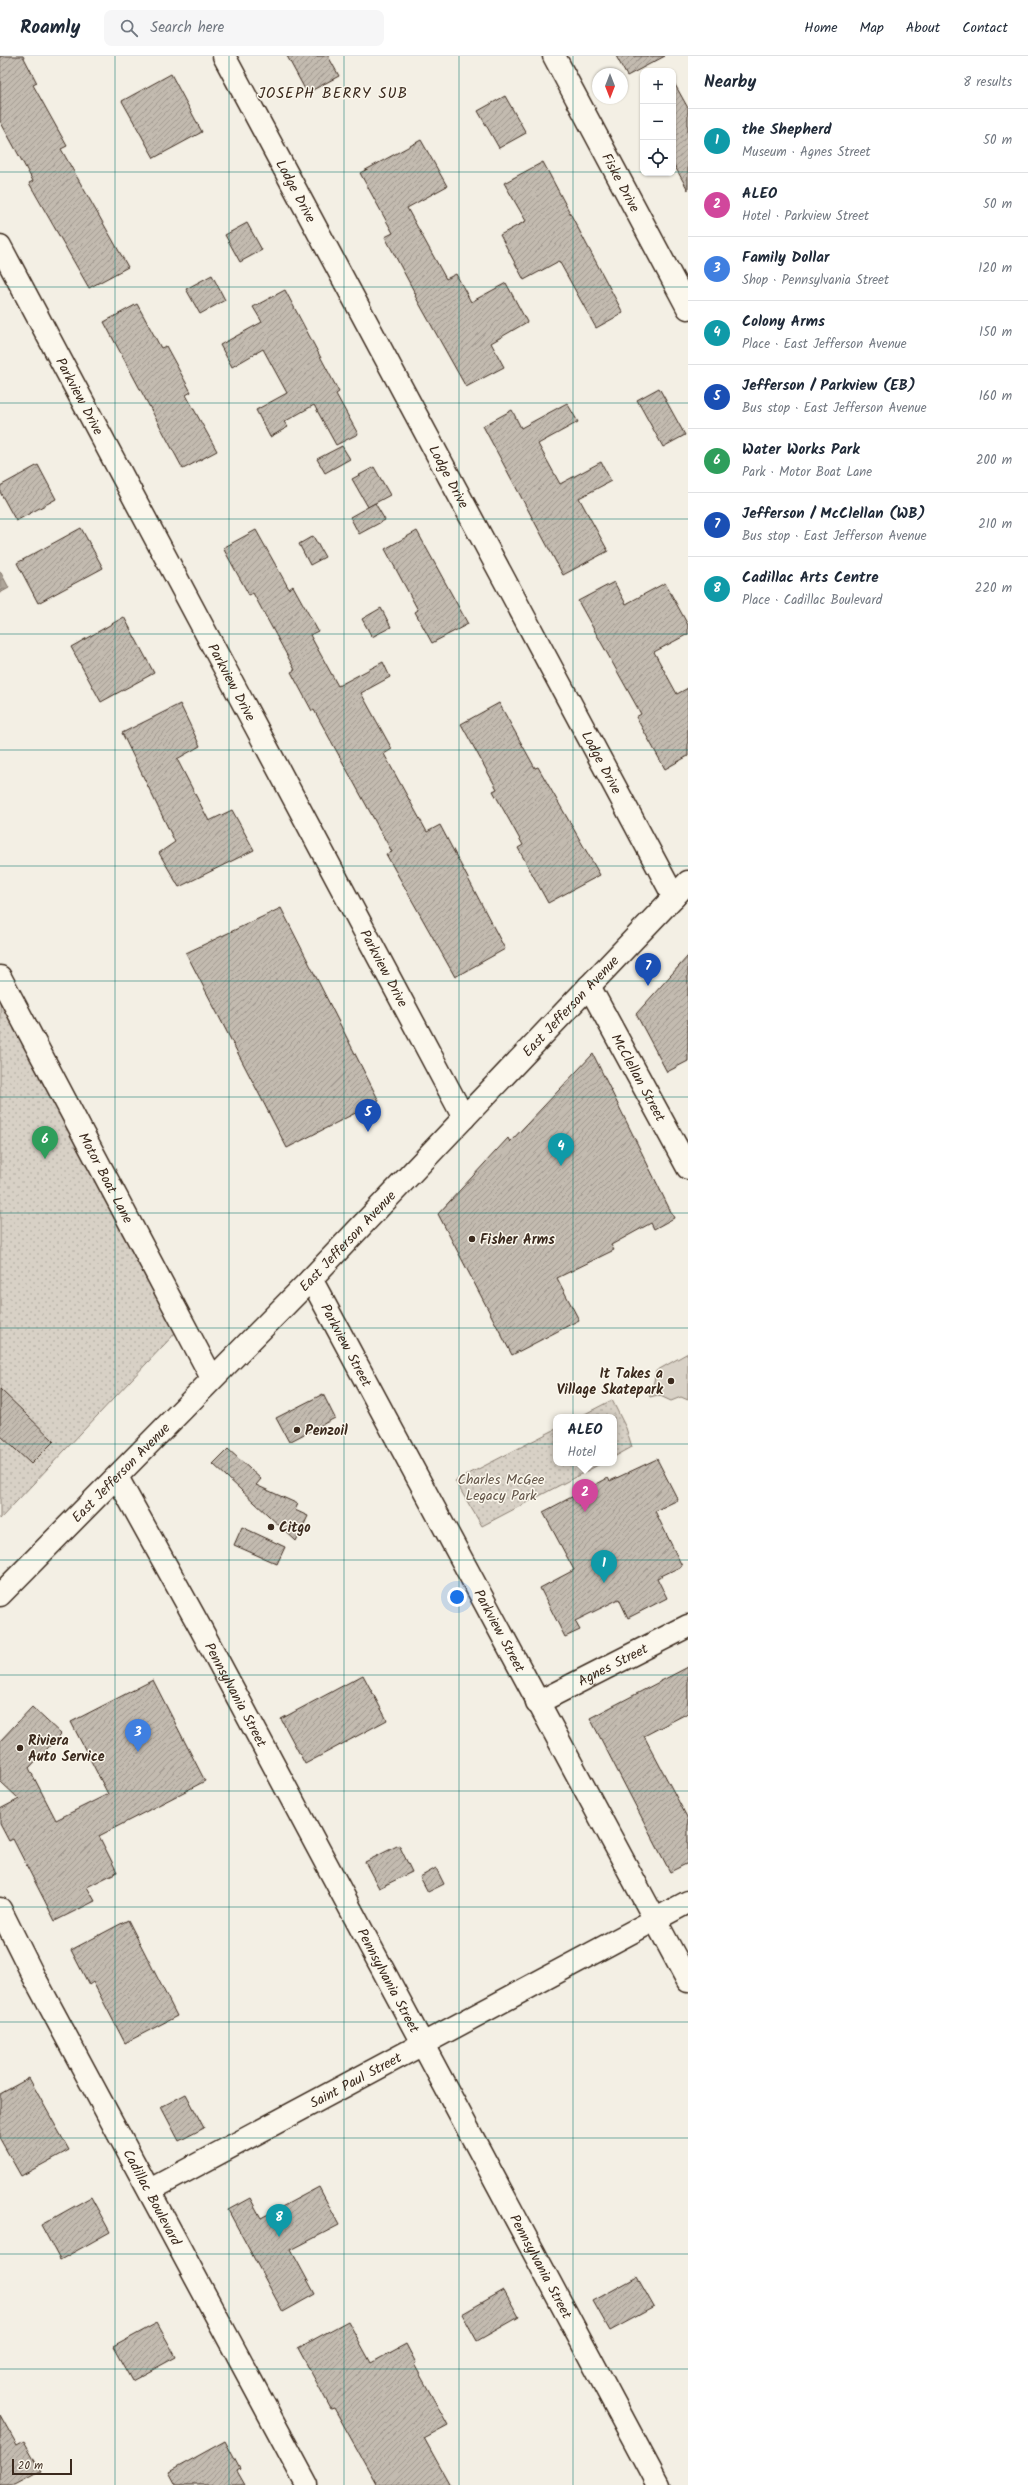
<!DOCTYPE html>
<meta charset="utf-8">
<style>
:root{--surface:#fff;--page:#f6f6f7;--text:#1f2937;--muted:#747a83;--line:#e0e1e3;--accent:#7c3aed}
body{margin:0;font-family:Kalam,sans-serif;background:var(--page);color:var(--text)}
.controls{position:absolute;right:12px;top:12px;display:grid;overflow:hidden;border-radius:8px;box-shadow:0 1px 3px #0004}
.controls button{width:36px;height:36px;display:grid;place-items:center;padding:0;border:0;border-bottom:1px solid var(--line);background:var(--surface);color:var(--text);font:20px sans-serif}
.compass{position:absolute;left:592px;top:12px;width:36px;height:36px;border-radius:50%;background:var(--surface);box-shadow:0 1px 3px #0004;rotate:180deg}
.scale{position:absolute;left:12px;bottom:10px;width:60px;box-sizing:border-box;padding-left:4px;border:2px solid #3b2a1e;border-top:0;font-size:11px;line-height:14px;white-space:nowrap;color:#3b2a1e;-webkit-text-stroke:3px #fbf7ec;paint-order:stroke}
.you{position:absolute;left:457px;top:1541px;width:14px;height:14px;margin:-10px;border:3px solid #fff;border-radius:50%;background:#1a73e8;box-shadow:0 0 0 6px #1a73e833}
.badge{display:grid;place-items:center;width:26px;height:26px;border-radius:50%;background:var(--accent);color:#fff;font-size:13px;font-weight:700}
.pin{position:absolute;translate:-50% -33px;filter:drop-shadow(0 1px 2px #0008)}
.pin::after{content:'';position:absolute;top:21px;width:14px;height:12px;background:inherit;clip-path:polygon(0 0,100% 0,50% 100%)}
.popup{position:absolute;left:553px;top:1358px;width:64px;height:52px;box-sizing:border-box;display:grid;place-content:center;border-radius:8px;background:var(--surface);filter:drop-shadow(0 1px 3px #0005);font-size:13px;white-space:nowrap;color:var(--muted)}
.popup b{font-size:15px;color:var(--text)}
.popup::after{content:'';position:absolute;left:50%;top:100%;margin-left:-8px;border:8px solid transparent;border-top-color:var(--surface)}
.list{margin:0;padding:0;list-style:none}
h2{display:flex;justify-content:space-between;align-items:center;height:52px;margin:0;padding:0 16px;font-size:17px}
h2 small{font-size:13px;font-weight:400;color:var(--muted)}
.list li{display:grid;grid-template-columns:26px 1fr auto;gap:12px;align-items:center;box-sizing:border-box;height:64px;padding:0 16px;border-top:1px solid var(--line)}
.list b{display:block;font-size:15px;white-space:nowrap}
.list p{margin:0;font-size:13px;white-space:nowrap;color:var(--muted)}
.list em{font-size:13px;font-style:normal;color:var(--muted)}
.icon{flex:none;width:22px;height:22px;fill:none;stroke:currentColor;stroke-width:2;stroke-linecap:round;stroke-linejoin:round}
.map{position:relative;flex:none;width:688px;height:2429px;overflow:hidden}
header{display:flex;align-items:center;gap:24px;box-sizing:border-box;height:56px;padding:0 20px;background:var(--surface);border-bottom:1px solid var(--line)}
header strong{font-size:19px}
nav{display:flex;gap:22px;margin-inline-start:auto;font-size:14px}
.search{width:280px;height:36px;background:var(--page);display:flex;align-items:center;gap:10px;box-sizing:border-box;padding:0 14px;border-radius:8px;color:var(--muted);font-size:15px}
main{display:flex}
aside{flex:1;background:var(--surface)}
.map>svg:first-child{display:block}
.green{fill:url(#green-dots);stroke:#8a7e72}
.pitch{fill:#d8d1c6;stroke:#8a7e72}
.water{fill:url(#water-waves);stroke:#817468}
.building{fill:url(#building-hatch);stroke:#3b2a1e}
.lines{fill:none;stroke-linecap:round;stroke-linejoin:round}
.minor-casing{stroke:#3b2a1e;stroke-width:25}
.major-casing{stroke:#3b2a1e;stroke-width:25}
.minor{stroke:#fbf7ec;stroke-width:22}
.major{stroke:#fbf7ec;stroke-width:22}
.grid{fill:none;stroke:#0f766e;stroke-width:1;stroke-opacity:0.55}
.poi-dot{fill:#3b2a1e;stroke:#fbf7ec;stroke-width:1.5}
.labels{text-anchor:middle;stroke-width:3;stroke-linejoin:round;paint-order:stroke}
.street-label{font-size:14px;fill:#3b2a1e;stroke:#fbf7ec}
.poi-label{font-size:14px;font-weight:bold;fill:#3b2a1e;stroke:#fbf7ec;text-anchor:start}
.park-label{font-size:14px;fill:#625448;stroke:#fbf7ec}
.neighbourhood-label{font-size:15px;letter-spacing:1px;fill:#3b2a1e;stroke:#fbf7ec}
</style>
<header>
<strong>Roamly</strong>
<div class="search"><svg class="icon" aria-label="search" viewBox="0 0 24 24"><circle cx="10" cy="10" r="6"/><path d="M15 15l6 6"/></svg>Search here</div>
<nav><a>Home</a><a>Map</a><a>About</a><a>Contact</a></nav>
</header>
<main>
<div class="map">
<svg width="688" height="2429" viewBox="0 0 688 2429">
<defs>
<pattern id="green-dots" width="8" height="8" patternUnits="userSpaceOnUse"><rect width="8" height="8" fill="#d8d1c6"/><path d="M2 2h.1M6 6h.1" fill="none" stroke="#bab4aa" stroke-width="1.8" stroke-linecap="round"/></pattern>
<pattern id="water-waves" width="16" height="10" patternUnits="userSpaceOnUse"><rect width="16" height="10" fill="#afa69a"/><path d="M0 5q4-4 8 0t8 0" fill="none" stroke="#90877d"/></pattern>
<pattern id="building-hatch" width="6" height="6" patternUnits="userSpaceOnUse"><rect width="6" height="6" fill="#c3bbb0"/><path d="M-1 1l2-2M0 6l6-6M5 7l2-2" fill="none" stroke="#a0988f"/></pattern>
</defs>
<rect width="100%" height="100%" fill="#f3efe4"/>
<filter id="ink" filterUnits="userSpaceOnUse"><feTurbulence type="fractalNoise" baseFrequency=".025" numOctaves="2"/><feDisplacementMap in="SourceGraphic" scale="8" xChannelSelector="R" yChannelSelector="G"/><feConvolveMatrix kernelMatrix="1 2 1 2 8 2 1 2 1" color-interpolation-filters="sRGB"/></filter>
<g filter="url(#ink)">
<g class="green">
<path d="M0,934L179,1273L0,1463Z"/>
<path d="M612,1344L626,1372L632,1391L614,1401V1361H579Z"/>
<path d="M556,1373V1407H602L482,1470L455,1425Z"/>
</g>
<path class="pitch" d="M688,1297V1344L681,1341L671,1345L658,1339L650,1341L647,1333L653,1330L656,1315Z"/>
<path class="water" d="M0,515L9,532L0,537Z"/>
<g class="building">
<path d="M0,0H23L37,27L33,29L67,90L61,93L128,211L89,232L29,127L33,125L0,65Z"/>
<path d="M287,0H328L339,20L307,37Z"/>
<path d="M616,0H665L627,20Z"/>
<path d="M171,18L202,76L154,102L122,45Z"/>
<path d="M673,25L688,52V134L673,107Z"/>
<path d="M505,40L526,77L499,92L478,55Z"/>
<path d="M421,84L447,130L407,152L446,223L456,218L471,246L506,227L527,266L491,287L504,311L466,331L415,240L416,239L385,181L393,177L360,117Z"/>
<path d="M543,106L623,257L596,272L559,205L524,224L500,179L526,165L504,127Z"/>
<path d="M247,167L262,194L240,206L225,179Z"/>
<path d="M212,219L225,244L200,258L186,233Z"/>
<path d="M285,234L339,336L336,338L358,378L336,389L314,349L284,366L288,371L270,381L256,354L287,337L263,293L232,311L220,289L262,266L253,251Z"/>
<path d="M137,248L161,292L166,290L191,336L186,339L217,395L183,413L104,266Z"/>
<path d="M659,332L685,379L663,391L637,344Z"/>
<path d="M567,347L578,366L538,388L560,428L601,406L611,425L579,442L608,495L563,519L483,370L512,354L521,372Z"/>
<path d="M342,390L350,403L325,417L317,403Z"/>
<path d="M38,409L56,443L16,465L0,436V430Z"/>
<path d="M374,411L390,439L368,451L352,423Z"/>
<path d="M375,447L385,464L359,478L350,461Z"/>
<path d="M81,472L103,512L38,547L17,507Z"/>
<path d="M256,474L289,533L293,530L318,575L310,579L338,630L383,606L390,621L361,637L392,693L384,698L427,776L440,769L505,893L455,921L386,798L392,796L314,654L312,655L291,616L295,614L253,537L249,539L223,492Z"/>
<path d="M417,475L468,568L432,587L415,556L418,554L385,493Z"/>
<path d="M313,480L325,501L310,509L299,488Z"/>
<path d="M614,526L626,548L665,527L688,569V578L654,596L677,638L688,632V700L665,713L636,661L641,658L578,545Z"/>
<path d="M381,552L391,571L372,581L362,563Z"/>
<path d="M124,561L154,617L101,646L71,591Z"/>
<path d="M499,647L535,712L538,711L600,819L548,847L518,792L523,789L493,735L497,733L461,668Z"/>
<path d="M180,648L200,690L177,703L209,765L232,754L254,794L179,831L159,797L175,786L122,677Z"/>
<path d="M281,852L379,1045L287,1092L186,897Z"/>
<path d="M688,900V1005L667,1016L636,958Z"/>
<path d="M593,998L674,1162L654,1173L651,1167L611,1189L614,1194L557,1222L579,1264L512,1299L438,1158L508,1082L510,1086Z"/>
<path d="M0,1333L54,1385L31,1408L0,1379Z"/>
<path d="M323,1338L335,1362L289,1386L276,1362Z"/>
<path d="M228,1393L261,1423L256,1429L298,1448L295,1454L308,1460L296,1485L213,1408Z"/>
<path d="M657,1403L678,1444L655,1455L682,1510L657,1522L667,1542L628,1562L619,1543L575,1565L580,1574L565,1581L540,1532L574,1514L543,1456L608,1422L610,1425Z"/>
<path d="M242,1471L285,1491L277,1508L234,1489Z"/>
<path d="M688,1611V1657L644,1680L688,1763V1807L670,1816L590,1662Z"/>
<path d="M363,1619L387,1664L305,1708L281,1663Z"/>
<path d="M153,1624L205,1725L99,1780L117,1816L87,1831L95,1845L55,1865L13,1783L9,1785L0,1768V1753L19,1743L0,1725V1685L32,1651L61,1678L29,1712L56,1764L108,1738L71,1666Z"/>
<path d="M399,1789L412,1816L379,1832L365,1806Z"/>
<path d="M436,1812L444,1828L428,1836L420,1821Z"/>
<path d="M128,1864L177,1960L125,1987L93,1926L89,1929L71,1894Z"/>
<path d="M29,2022L69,2094L21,2120L0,2083V2038Z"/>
<path d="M186,2038L204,2072L179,2085L161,2051Z"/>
<path d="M319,2131L339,2169L291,2194L315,2238L283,2256L228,2154L250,2142L261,2162Z"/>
<path d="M91,2141L110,2176L60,2204L41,2169Z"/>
<path d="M637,2221L654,2251L610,2275L593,2245Z"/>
<path d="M504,2234L519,2261L477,2285L462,2258Z"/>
<path d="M348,2265L371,2307L406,2288L416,2307L414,2308L448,2369L424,2382L450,2429H377L334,2352L331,2353L298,2292Z"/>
<path d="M157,2267L176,2301L132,2325L113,2291Z"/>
<path d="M0,2359L17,2389L24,2385L41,2415L15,2429H0Z"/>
<path d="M225,2385L240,2413L237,2415L245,2429H176L169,2416Z"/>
</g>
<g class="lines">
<g class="minor-casing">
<g id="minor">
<path id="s1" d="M224,0L674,841"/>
<path id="s2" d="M554,0L688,252"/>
<path id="s3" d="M0,190L464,1062"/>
<path id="s4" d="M0,921L212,1322"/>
<path id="s5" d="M589,930L688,1112"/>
<path id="s6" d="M311,1223L688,1925"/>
<path id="s7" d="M117,1421L201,1573L658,2429"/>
<path id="s8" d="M537,1647L688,1570"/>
<path id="s9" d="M0,1853L32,1917L307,2429"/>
<path id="s10" d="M150,2134L688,1846"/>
</g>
</g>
<g class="major-casing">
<g id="major">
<path id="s11" d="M0,1539L311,1223L688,826"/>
</g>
</g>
<use href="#minor" class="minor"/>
<use href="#major" class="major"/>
</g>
</g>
<path class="grid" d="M115,0V2429M229,0V2429M344,0V2429M459,0V2429M573,0V2429M0,116H643M673,116H688M0,231H688M0,347H688M0,463H688M0,578H688M0,694H688M0,810H688M0,925H688M0,1041H688M0,1157H688M0,1272H688M0,1388H688M0,1504H688M0,1619H688M0,1735H688M0,1851H688M0,1966H688M0,2082H688M0,2198H688M0,2313H688"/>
<g class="poi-dot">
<circle cx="472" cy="1183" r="4"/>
<circle cx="671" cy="1325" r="4"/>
<circle cx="297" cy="1374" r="4"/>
<circle cx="271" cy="1471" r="4"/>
<circle cx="20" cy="1692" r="4"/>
</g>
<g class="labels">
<g class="street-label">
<text dy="5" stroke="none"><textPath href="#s2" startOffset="143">Fiske Drive</textPath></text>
<text dy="5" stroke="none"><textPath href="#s1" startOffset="153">Lodge Drive</textPath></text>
<text dy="5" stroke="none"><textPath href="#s3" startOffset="170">Parkview Drive</textPath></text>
<text dy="5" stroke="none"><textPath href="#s1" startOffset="477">Lodge Drive</textPath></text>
<text dy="5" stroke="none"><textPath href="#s3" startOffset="494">Parkview Drive</textPath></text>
<text dy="5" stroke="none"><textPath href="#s1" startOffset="801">Lodge Drive</textPath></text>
<text dy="5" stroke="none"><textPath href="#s3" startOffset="818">Parkview Drive</textPath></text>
<text dy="5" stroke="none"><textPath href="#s11" startOffset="820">East Jefferson Avenue</textPath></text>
<text dy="5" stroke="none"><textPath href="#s5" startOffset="104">McClellan Street</textPath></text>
<text dy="5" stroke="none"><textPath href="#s4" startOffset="227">Motor Boat Lane</textPath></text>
<text dy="5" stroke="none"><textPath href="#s11" startOffset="496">East Jefferson Avenue</textPath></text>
<text dy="5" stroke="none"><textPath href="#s6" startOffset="75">Parkview Street</textPath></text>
<text dy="5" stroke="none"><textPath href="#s11" startOffset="172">East Jefferson Avenue</textPath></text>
<text dy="5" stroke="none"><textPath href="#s6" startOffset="399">Parkview Street</textPath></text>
<text dy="5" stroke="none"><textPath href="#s8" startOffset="85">Agnes Street</textPath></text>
<text dy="5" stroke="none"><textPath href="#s7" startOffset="248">Pennsylvania Street</textPath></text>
<text dy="5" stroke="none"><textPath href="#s7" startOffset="572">Pennsylvania Street</textPath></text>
<text dy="5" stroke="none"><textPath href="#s10" startOffset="233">Saint Paul Street</textPath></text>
<text dy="5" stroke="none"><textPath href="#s9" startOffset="326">Cadillac Boulevard</textPath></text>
<text dy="5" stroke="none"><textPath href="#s7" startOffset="896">Pennsylvania Street</textPath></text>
</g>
<g class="poi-label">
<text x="480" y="1188">Fisher Arms</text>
<text x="663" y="1322" text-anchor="end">It Takes a<tspan x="663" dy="16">Village Skatepark</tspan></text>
<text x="305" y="1379">Penzoil</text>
<text x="279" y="1476">Citgo</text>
<text x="28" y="1689">Riviera<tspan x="28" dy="16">Auto Service</tspan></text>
</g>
<g class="park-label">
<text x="501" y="1428">Charles McGee<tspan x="501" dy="16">Legacy Park</tspan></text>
</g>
<g class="neighbourhood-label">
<text x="333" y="42">JOSEPH BERRY SUB</text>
</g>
</g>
</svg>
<div class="controls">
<button>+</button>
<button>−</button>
<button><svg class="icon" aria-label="locate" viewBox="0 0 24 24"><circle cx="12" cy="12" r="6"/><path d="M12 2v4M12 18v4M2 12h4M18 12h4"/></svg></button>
</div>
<svg class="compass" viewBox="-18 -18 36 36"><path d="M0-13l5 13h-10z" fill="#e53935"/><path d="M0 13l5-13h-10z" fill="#747a83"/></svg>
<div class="scale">20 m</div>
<div class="you"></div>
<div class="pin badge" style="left:604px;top:1527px;background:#0f9aa8">1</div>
<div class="pin badge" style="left:585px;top:1456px;background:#d1479c">2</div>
<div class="popup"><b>ALEO</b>Hotel</div>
<div class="pin badge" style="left:138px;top:1696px;background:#3f7fe0">3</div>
<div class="pin badge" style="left:561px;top:1110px;background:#0f9aa8">4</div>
<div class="pin badge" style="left:368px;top:1076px;background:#1a4fb4">5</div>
<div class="pin badge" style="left:45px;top:1103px;background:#2e9e5b">6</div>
<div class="pin badge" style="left:648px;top:930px;background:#1a4fb4">7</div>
<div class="pin badge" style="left:279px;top:2181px;background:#0f9aa8">8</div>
</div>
<aside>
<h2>Nearby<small>8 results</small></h2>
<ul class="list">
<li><span class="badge" style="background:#0f9aa8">1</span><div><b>the Shepherd</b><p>Museum · Agnes Street</p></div><em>50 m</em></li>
<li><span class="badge" style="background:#d1479c">2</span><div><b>ALEO</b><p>Hotel · Parkview Street</p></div><em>50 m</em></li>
<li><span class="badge" style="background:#3f7fe0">3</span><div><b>Family Dollar</b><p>Shop · Pennsylvania Street</p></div><em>120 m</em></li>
<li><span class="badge" style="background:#0f9aa8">4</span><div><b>Colony Arms</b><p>Place · East Jefferson Avenue</p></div><em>150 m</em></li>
<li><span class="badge" style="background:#1a4fb4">5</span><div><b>Jefferson / Parkview (EB)</b><p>Bus stop · East Jefferson Avenue</p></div><em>160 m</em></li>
<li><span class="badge" style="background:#2e9e5b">6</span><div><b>Water Works Park</b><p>Park · Motor Boat Lane</p></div><em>200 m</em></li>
<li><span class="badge" style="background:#1a4fb4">7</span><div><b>Jefferson / McClellan (WB)</b><p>Bus stop · East Jefferson Avenue</p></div><em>210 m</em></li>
<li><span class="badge" style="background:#0f9aa8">8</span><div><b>Cadillac Arts Centre</b><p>Place · Cadillac Boulevard</p></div><em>220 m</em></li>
</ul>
</aside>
</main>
